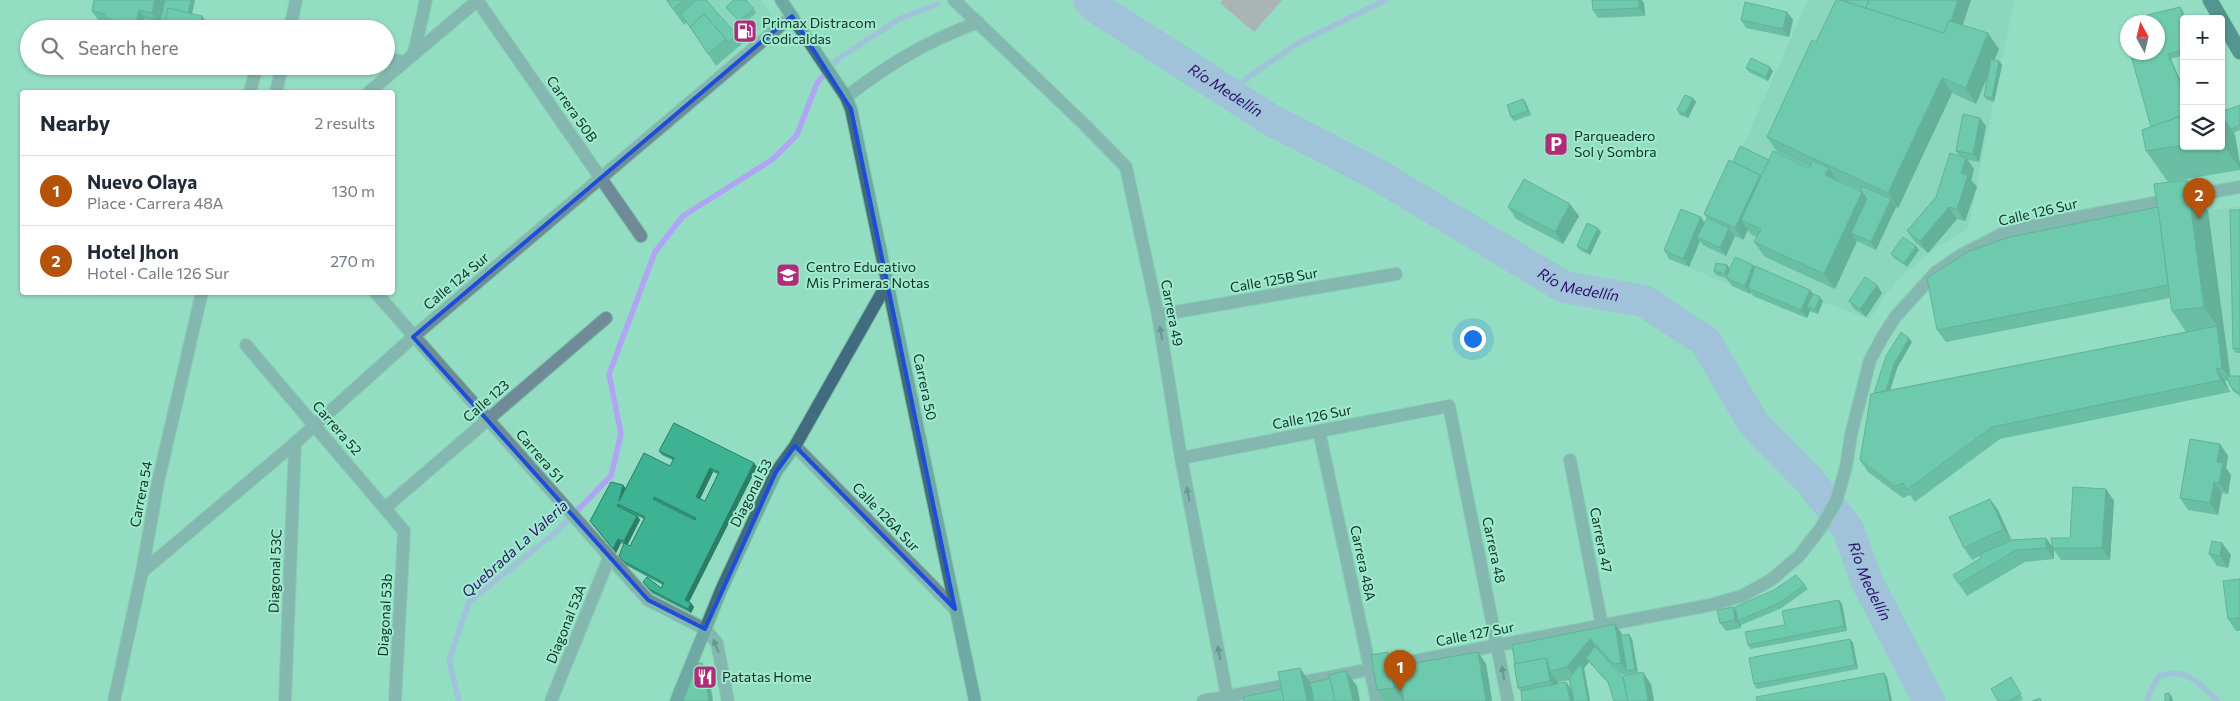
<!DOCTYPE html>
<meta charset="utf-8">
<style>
:root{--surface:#fff;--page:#f6f6f7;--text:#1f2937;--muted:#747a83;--line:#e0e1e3;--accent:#b45309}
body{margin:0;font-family:Commissioner,sans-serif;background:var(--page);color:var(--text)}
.controls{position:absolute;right:15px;top:15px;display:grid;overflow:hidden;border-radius:5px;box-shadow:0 1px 4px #0004}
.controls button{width:45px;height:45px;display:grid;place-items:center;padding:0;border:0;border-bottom:1px solid var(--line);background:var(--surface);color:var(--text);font:25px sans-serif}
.compass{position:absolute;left:2120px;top:15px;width:45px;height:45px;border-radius:50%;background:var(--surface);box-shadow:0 1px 4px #0004;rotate:352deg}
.you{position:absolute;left:1472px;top:338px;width:18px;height:18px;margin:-12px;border:4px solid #fff;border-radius:50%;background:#1a73e8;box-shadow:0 0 0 8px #1a73e833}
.badge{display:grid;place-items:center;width:32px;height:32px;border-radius:50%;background:var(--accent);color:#fff;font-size:16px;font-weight:700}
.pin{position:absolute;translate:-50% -41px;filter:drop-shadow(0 1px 2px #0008)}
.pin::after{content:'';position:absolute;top:26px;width:18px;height:15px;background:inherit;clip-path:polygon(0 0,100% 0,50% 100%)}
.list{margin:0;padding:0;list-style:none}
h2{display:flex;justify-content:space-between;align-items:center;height:65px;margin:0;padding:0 20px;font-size:21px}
h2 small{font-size:16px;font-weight:400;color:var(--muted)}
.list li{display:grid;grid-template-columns:32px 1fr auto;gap:15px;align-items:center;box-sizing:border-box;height:70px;padding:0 20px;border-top:1px solid var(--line)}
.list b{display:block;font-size:19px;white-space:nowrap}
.list p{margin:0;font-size:16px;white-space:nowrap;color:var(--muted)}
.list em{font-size:16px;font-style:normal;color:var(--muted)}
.icon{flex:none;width:28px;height:28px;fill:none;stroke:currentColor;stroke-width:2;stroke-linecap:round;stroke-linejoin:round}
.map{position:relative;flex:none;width:2240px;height:701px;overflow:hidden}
.search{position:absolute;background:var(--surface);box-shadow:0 1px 4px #0004;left:20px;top:20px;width:375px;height:55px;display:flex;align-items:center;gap:12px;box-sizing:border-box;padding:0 18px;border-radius:28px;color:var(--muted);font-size:19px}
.panel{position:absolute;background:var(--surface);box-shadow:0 1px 4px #0004;left:20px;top:90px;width:375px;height:205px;border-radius:5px}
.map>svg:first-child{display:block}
.built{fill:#7ed0b5}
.green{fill:#c583a2}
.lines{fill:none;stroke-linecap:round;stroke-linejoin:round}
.stream{stroke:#b0a4f5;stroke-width:5.5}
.river{stroke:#b0a4f5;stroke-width:32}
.street-casing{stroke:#79baa3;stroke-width:14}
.secondary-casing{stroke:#79baa3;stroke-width:14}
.highway-casing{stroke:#79baa3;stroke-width:16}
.street{stroke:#6f8b98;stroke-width:12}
.secondary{stroke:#416b7f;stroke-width:12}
.highway{stroke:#053f55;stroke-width:15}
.wall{fill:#359a7d;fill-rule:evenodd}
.shaded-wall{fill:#2b7d66}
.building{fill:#3eb391;stroke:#2b7d66;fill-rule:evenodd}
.oneway{fill:#2c4a48}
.marked{fill:none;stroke:#1d4ed8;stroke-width:4;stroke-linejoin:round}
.labels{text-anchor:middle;stroke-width:4;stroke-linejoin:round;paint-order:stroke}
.poi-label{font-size:14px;fill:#0f2e25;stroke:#a0ebd0;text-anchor:start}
.street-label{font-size:14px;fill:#0f2e25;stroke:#a0ebd0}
.water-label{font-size:15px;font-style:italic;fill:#2f0c6b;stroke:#a0ebd0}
</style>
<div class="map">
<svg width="2240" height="701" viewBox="0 0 2240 701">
<rect width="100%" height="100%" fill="#93ddc3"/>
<g class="built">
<path d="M704,0H760L773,17L743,43Z"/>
<path d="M1808,0H2014L1968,229L1934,249L1902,276L1886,294L1870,319L1823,302L1818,314L1810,311L1807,318L1689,267Z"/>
<path d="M2240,206V380H2231L2208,211Z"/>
</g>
<path class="green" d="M1223,0H1282L1254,32L1220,3Z"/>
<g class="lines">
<g class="stream">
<path d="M1227,92L1298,43L1386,0"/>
<path d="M459,701L449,661L469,602L556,532L611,476L621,434L609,374L655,252L683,216L773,159L797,135L817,83L838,59L899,19L938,4"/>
<path d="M2147,701L2152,688L2159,676C2185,666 2200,684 2218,701"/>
</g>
<path class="river" id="s1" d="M1089,0L1097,8L1271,120L1371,171L1564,287L1644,301L1706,342L1753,423L1809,480L1848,529L1866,580L1929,701"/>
<g class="street-casing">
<g id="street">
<path d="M477,0L641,236"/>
<path d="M954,0L1085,125L1126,167L1158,315L1181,458L1228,701"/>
<path d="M290,29L296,0"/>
<path d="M414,53L426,0"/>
<path d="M386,58L404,62"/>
<path d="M250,92L257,66"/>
<path d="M276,92L282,66"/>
<path d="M369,92L478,0"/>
<path d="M846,97C892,62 924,43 978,22"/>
<path d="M375,292L648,600L705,629L717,643L728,701"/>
<path d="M1158,315L1396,274"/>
<path d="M246,345L404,531L395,701"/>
<path d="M1319,431L1377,701"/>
<path d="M795,446L955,609"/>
<path d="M1181,458L1449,406L1508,701"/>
<path d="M1570,460L1602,626"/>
<path d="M386,507L606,318"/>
<path d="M142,572L295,443L413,337L792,16"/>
<path d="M114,701L142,572L158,482L202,292"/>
<path d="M285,701L295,443"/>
<path d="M551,701L609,558"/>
<path d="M1203,701L1710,605L1742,596L1771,580L1799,556L1820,529L1836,502L1846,467L1851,435L1870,360L1883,336L1896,316L1936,272L1961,255L2002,234L2041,224L2240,187"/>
</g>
</g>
<g class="secondary-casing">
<g id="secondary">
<path d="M781,0L846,97L851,109L975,701"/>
<path d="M676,701L722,588L776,472L795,446L888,282"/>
</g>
</g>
<g class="highway-casing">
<path id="highway" d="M2210,0L2240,52"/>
</g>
<use href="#street" class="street"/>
<use href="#secondary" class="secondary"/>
<use href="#highway" class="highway"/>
</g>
<g class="wall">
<path d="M94,0H195L192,14L202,16L208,24L207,29H113L102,26L92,11Z"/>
<path d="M666,0H706L737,35L743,43L716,66L687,22L684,25Z"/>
<path d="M1644,3L1645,16L1598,18L1593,10Z"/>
<path d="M726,7L754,9L756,13L742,25Z"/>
<path d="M2183,11L2184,55L2171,59L2184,89V146H2221V112L2240,105V130L2233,133L2235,135L2240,164V170L2168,182L2146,151L2151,127L2158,52Z"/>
<path d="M1787,12L1793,20L1789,37L1746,28L1741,20Z"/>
<path d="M1962,25L1999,49L1994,60L1999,61L2002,65L1994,102L1987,100L1984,96L1987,77L1976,104L1952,93L1898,208L1896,207L1876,250L1857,241L1835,289L1765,257L1754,242L1757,237L1752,235L1748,230L1743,240L1735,236L1726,256L1703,245L1700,241L1689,267L1669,259L1664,250L1705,222L1707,218L1704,214L1733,162L1769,160L1809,168L1810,167L1777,152L1767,137L1816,42ZM1837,180L1860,190V191L1837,181Z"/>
<path d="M162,66H198L197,74Z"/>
<path d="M1746,68L1773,71L1768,81L1749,72Z"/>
<path d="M1693,98L1696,102L1688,118L1680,115L1677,110Z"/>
<path d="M1523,99L1526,103L1531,115L1514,121L1511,117Z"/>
<path d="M1986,126L1979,162L1968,160L1974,169L1971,180L1977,187L1965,221L1957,219L1928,253L1916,243L1907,231L1936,197L1959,156L1956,151Z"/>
<path d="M1508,207L1579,216L1563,244L1516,219Z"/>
<path d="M2240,210V353H2236L2233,349Z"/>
<path d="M2208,211L2230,376H2240V396L2233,391L2228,381H2225L2230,392L2000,439L1915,502L1910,495L1903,498L1868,472L1860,460L1874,393L1912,342L1897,368L1890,390L2186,332L2172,311L2170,298L1946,342L1937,330Z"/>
<path d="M1601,232L1590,255L1580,250L1577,246Z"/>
<path d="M1919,250L1907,267L1894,258L1891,254Z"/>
<path d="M1727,265L1730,269L1755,267L1810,290L1814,295L1823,301L1818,314L1810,311L1807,318L1753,296L1751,292L1750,294L1732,286L1726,278L1716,275L1714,271Z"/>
<path d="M1882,293L1866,317L1854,309L1849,301Z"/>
<path d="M2220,444L2228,456L2226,468L2231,475L2228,494L2222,493L2218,515L2188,510L2180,498Z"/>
<path d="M659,451L754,463L757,467L689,602L694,607L691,613L652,593L643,582L661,588L663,585L626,565L619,556L624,544L621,543L616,553L593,525L623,485L626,489L670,466L673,460L662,455ZM713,472L718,474L705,501L700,499ZM638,516L644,519L630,546L627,545L640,520Z"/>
<path d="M2106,489L2114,501L2110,560H2061L2054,550V559L2025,562L1967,596L1959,584L1981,558L1980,556L1972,560L1964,548L1998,510L2011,540L2046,538L2053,547L2070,538Z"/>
<path d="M2222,543L2231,555L2228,568L2217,566L2209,554Z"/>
<path d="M2240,579V631H2236L2228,619Z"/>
<path d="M1805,585L1808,589L1780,609L1741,625V628L1726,631L1720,623L1733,607L1736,611Z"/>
<path d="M1842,604L1847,631L1751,649L1748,645L1785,625Z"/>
<path d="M1615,624L1623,635L1632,639L1638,673L1622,675L1609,662L1623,678L1651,684L1654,701H1614L1609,684L1589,662L1584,668L1590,701L1521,691L1518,688ZM1570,680L1572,690L1566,682L1558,684V682Z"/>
<path d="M1850,639L1853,643L1858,669L1757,689L1754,684Z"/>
<path d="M1478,652L1486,664L1492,701H1384L1377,690L1398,666Z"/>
<path d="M2011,677L2023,699L2019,701H1998Z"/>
</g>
<g class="shaded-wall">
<path d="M155,0H169L160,24L152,13Z"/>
<path d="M191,0H195L190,20L188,16Z"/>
<path d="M1639,0H1642L1644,3L1645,16L1639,8Z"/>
<path d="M1958,0H1971L1955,49L1946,37Z"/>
<path d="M2180,7L2183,11L2185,19H2184Z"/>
<path d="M139,10L150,25L149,29H140L136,24Z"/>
<path d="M1787,12L1793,20L1789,37L1783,29Z"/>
<path d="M202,16L208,24L207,29H199Z"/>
<path d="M125,21L130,29H127L124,24Z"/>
<path d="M1988,33L1999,49L1976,104L1966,88Z"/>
<path d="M2168,54L2171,59L2184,89V91Z"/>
<path d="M1999,61L2002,65L1994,102L1992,98Z"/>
<path d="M191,66H198L197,74Z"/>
<path d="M1770,67L1773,71L1768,81L1766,77Z"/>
<path d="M1942,78L1952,93L1898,208L1888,193Z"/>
<path d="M1693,98L1696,102L1688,118L1685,114Z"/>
<path d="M1523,99L1526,103L1531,115L1528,111Z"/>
<path d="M2221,115L2235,135L2240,164V169L2221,142Z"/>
<path d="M1980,118L1986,126L1979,162L1973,154Z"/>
<path d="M1966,158L1974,169L1971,180L1977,187L1965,221L1957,209L1961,173Z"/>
<path d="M1829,168L1839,183L1825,175Z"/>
<path d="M1760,175L1763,178L1741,220L1748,230L1743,240L1735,228Z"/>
<path d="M2187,180L2208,211L2231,380L2222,368L2217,326L2204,307Z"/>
<path d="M1862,192L1873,207L1851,233L1857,241L1835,289L1824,274Z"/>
<path d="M1891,199L1896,207L1876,250L1871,242Z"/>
<path d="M1570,204L1579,216L1563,244L1555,232Z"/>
<path d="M1949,207L1957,219L1928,253L1920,241Z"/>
<path d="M1701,217L1706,225L1697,237L1700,241L1689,267L1683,259Z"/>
<path d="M1598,228L1601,232L1590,255L1587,251Z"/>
<path d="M1729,228L1735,236L1726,256L1720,248Z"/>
<path d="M1916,246L1919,250L1907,267L1904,263Z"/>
<path d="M1727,265L1730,269L1728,278L1725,274Z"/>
<path d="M1753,265L1759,273L1748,288L1751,292L1750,294L1745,286Z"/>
<path d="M1877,285L1882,293L1866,317L1860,309Z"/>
<path d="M1810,290L1816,298L1807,306L1810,311L1807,318L1801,310Z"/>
<path d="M1820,297L1823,301L1818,314L1815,309Z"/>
<path d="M1909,338L1912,342L1897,368L1886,404L1883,400L1894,364Z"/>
<path d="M2216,369L2225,381L2230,392L2221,380Z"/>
<path d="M2220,444L2228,456L2226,468L2231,475L2228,494L2219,483L2217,462Z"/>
<path d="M754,463L757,467L688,604L685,600Z"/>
<path d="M710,468L713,472L699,501L696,497Z"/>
<path d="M2214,482L2222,493L2218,515L2210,503Z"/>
<path d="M623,485L626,489L619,501Z"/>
<path d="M2106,489L2114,501L2110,560L2102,548Z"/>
<path d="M1990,499L1998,510L2012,541L2004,529Z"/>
<path d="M637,516L640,520L627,546L624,541Z"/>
<path d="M2046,538L2054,549V559L2046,548Z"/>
<path d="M618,539L621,543L616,553L613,549Z"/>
<path d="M2222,543L2231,555L2228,568L2220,556Z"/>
<path d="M1839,600L1842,604L1847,631L1844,626Z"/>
<path d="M691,603L694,607L691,613L688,609Z"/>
<path d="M1733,607L1738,615V621L1741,625V628L1735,620Z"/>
<path d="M1615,624L1623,636L1627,671L1621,663Z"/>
<path d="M1629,634L1632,639L1638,673L1635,669Z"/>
<path d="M1590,639L1598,650L1586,658L1589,662L1584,668L1590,701H1588L1575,679L1567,667Z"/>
<path d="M1850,639L1853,643L1858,669L1855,665Z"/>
<path d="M1388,652L1406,678L1410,701H1403L1394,688Z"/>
<path d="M1478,652L1486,664L1492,701H1486Z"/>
<path d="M1546,658L1554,670L1550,671L1558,682L1561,697L1550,681Z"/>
<path d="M702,663L708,671L713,701H709Z"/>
<path d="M1300,668L1318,694L1320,701H1307Z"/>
<path d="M1346,671L1357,686L1360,701H1353Z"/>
<path d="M1643,672L1651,684L1654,701H1648Z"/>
<path d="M1884,673L1887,677L1892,701H1890Z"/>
<path d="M1566,682L1575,694L1576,701H1570Z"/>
<path d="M2169,693L2172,697L2173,701H2170Z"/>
</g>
<g class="building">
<path d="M94,0H155L152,13L139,10L136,24L125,21L124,24L104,17L105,14L92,11Z"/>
<path d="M165,0H191L188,13L168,8L165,22L160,21Z"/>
<path d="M667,0H684L673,9Z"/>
<path d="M696,0H706L737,35L729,42L704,14L690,27L681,14Z"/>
<path d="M734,0H746L754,9L739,21L726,7Z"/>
<path d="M1592,0H1639V8L1593,10Z"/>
<path d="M1836,0H1840L1944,33L1949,21L1988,33L1966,88L1942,78L1888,193L1767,137L1812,40L1816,42Z"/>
<path d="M1841,0H1869L1866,8Z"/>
<path d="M1869,0H1958L1951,21H1949L1944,33L1866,8Z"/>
<path d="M1745,2L1787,12L1783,29L1741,20Z"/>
<path d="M2180,7L2184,20V50L2168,54L2183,90H2184V115L2151,127L2130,52H2158V22H2149L2147,15Z"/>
<path d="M168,8L202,16L199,29H142L144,17L165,22Z"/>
<path d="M704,14L726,39L708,54L690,27Z"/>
<path d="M1751,58L1770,67L1766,77L1746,68Z"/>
<path d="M1991,59L1999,61L1992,98L1984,96Z"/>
<path d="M1685,95L1693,98L1685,114L1677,110Z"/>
<path d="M1523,99L1528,111L1511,117L1507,105Z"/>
<path d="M2240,105V125L2231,129L2221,115V112Z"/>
<path d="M1963,114L1980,118L1973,154L1956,151Z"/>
<path d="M2184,115V145L2146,151L2142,130Z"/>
<path d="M1740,146L1769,160L1762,176L1760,175L1733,162Z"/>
<path d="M1773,151L1809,168L1813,161L1829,168L1825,175L1862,192L1824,274L1754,242L1761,229L1741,220Z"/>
<path d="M1950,153L1966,158L1961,173L1968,175L1957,209L1949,207L1920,241L1907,231L1936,197Z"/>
<path d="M1729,160L1760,175L1735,228L1704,214Z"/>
<path d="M1524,179L1570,204L1555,232L1508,207Z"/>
<path d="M2187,180L2204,307L2172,311L2154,184Z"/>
<path d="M1862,186L1891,199L1871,242L1851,233L1867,199L1862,192L1860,191Z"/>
<path d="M2158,207L2168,285L1937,330L1927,278L1969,251L2010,237Z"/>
<path d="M1681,209L1701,217L1683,259L1664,250Z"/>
<path d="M2230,210H2240V348L2233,349Z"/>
<path d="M1707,218L1729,228L1720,248L1697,237Z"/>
<path d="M1587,223L1598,228L1587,251L1577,246Z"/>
<path d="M1903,237L1916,246L1904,263L1891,254Z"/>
<path d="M1735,257L1753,265L1745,286L1726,278Z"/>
<path d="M1716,263L1727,265L1725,274L1714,271Z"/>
<path d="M1755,266L1810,290L1801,310L1748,288Z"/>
<path d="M1865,277L1877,285L1860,309L1849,301Z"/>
<path d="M1813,294L1820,297L1815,309L1807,306Z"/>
<path d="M2217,326L2222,368L2216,369L2221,380L1992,427L1907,490L1903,483L1895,486L1860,460L1871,394Z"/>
<path d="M1901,332L1909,338L1894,364L1886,391L1874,393L1886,356Z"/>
<path d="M2226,376H2240V394L2231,387Z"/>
<path d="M674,423L754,463L685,600L691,603L688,609L649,589L643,582L647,577L661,588L664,583L623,561L619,556L624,543L630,546L645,517L618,504L617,506L637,516L624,541L618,539L613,549L590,521L611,482L623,485L619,501L644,453L670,466L674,458L659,451ZM710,468L719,472L705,501L696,497ZM654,497L696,518L695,520L653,499Z"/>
<path d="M2190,439L2220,444L2217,462L2223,463L2219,483L2214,482L2210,503L2180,498Z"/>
<path d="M2073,487L2106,489L2102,548H2053L2051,538H2070Z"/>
<path d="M1990,499L2004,529L1964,548L1949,517Z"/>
<path d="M2046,538V548L2016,550L1959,584L1953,575L1981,558L1980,554L2012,540Z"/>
<path d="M2212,541L2222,543L2220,556L2209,554Z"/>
<path d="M1796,575L1805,585L1777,604L1738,621L1735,607L1774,590Z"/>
<path d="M2240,579V618L2228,619L2223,581Z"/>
<path d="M1839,600L1844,626L1748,645L1745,632L1785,625L1782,611Z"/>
<path d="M1733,607L1735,620L1720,623L1717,610Z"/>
<path d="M1615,624L1621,663L1614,664L1590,639L1567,667L1550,671L1548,662L1546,658L1515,664L1512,645Z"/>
<path d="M1629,634L1635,669L1627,671L1621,636Z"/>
<path d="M1850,639L1855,665L1754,684L1749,658Z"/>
<path d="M1595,646L1623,678L1628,701H1614L1608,682L1586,658Z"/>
<path d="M1388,652L1394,688L1377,690L1371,655Z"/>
<path d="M1478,652L1486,701H1404L1398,666Z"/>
<path d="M1546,658L1550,681L1518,688L1514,664Z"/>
<path d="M698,663H702L709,701H683Z"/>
<path d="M1581,664L1588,701H1574L1569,678Z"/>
<path d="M1300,668L1307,701H1284L1278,672Z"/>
<path d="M1346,671L1353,701H1335L1329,675Z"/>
<path d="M1643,672L1648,701H1628L1623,676Z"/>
<path d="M1884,673L1890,701H1757L1756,697Z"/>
<path d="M2011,677L2021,694L2009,701H1998L1991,689Z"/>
<path d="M1330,678L1335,701H1314L1310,683Z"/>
<path d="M1566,682L1570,701H1522L1521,691Z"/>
<path d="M1281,689L1284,701H1244L1243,697Z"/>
<path d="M2169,693L2170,701H2165V694Z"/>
<path d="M2040,698L2041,701H2032Z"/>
</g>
<defs><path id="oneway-solid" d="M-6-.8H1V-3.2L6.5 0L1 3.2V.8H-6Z" transform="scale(1.25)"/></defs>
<g class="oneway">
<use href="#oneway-solid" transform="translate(1161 333) rotate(-99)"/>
<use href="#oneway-solid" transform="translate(1188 494) rotate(-101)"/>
<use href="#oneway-solid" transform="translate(716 646) rotate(-112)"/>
<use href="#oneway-solid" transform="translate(1219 653) rotate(-101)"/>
<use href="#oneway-solid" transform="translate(1503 673) rotate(-100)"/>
</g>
<path d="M0 0H2240V701H0ZM792,16L851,109L955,609L795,446L776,472L705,629L648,600L413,337Z" fill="#93ddc3" fill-opacity=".55" fill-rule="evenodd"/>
<path class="marked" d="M792,16L851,109L955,609L795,446L776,472L705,629L648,600L413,337Z"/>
<defs>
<g id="fuel-square" transform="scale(1.25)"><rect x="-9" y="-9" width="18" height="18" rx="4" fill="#af2d77" stroke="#a0ebd0"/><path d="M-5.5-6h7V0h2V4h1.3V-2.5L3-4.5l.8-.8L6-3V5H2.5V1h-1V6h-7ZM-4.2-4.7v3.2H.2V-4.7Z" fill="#fff"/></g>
<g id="parking-square" transform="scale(1.25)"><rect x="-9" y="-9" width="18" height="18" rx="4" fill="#af2d77" stroke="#a0ebd0"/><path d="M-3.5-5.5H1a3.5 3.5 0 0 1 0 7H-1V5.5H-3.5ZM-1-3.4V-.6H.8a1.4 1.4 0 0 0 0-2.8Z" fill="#fff"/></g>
<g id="school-square" transform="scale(1.25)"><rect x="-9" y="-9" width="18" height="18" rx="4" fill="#af2d77" stroke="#a0ebd0"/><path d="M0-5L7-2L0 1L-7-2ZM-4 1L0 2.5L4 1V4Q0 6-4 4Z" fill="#fff"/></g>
<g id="restaurant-square" transform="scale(1.25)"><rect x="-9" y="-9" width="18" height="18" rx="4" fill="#af2d77" stroke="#a0ebd0"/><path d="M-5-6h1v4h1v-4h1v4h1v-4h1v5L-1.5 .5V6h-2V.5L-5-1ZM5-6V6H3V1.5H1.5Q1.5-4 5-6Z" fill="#fff"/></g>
</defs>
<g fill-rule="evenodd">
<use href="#fuel-square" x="745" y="31"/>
<use href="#parking-square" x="1556" y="144"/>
<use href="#school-square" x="788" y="275"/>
<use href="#restaurant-square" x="705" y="677"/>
</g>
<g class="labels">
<g class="poi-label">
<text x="762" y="28">Primax Distracom<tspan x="762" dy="16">Codicaldas</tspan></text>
<text x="1574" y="141">Parqueadero<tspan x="1574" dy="16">Sol y Sombra</tspan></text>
<text x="806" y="272">Centro Educativo<tspan x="806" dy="16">Mis Primeras Notas</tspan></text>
<text x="722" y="682">Patatas Home</text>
</g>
<g class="street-label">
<text transform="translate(572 109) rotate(55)" y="5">Carrera 50B</text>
<text transform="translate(2038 212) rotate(-13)" y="5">Calle 126 Sur</text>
<text transform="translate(1274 280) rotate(-10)" y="5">Calle 125B Sur</text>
<text transform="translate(456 281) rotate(-40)" y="5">Calle 124 Sur</text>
<text transform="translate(1172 313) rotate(79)" y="5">Carrera 49</text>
<text transform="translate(925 387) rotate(78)" y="5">Carrera 50</text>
<text transform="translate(486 401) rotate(-41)" y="5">Calle 123</text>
<text transform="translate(1312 417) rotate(-11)" y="5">Calle 126 Sur</text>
<text transform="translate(337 428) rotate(49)" y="5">Carrera 52</text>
<text transform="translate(540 456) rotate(49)" y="5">Carrera 51</text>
<text transform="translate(751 493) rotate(-63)" y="5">Diagonal 53</text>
<text transform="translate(141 494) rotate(-79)" y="5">Carrera 54</text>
<text transform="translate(886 517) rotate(46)" y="5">Calle 126A Sur</text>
<text transform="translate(1601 540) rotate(79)" y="5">Carrera 47</text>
<text transform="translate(1494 550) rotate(78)" y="5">Carrera 48</text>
<text transform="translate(1363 563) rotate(78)" y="5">Carrera 48A</text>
<text transform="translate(275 571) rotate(-88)" y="5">Diagonal 53C</text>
<text transform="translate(385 615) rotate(-87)" y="5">Diagonal 53b</text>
<text transform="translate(566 624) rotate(-68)" y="5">Diagonal 53A</text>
<text transform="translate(1475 634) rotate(-11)" y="5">Calle 127 Sur</text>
</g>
<g class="water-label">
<text dy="5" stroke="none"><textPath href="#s1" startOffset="164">Río Medellín</textPath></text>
<text dy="5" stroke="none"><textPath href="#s1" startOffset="569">Río Medellín</textPath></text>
<text transform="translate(515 549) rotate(-42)" y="5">Quebrada La Valeria</text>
<text dy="5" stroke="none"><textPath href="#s1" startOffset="1004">Río Medellín</textPath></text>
</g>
</g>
</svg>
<div class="controls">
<button>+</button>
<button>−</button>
<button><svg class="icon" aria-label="layers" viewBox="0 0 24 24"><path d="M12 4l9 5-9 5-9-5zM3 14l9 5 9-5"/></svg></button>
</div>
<svg class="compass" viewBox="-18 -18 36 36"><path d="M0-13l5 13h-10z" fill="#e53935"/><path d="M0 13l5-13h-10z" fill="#747a83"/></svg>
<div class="you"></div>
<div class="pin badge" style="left:1400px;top:691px">1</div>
<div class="pin badge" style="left:2199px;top:219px">2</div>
<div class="search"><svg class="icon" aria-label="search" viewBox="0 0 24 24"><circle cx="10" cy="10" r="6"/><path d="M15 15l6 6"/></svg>Search here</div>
<section class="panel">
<h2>Nearby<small>2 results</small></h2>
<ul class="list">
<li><span class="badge">1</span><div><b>Nuevo Olaya</b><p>Place · Carrera 48A</p></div><em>130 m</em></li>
<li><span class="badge">2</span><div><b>Hotel Jhon</b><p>Hotel · Calle 126 Sur</p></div><em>270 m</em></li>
</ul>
</section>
</div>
